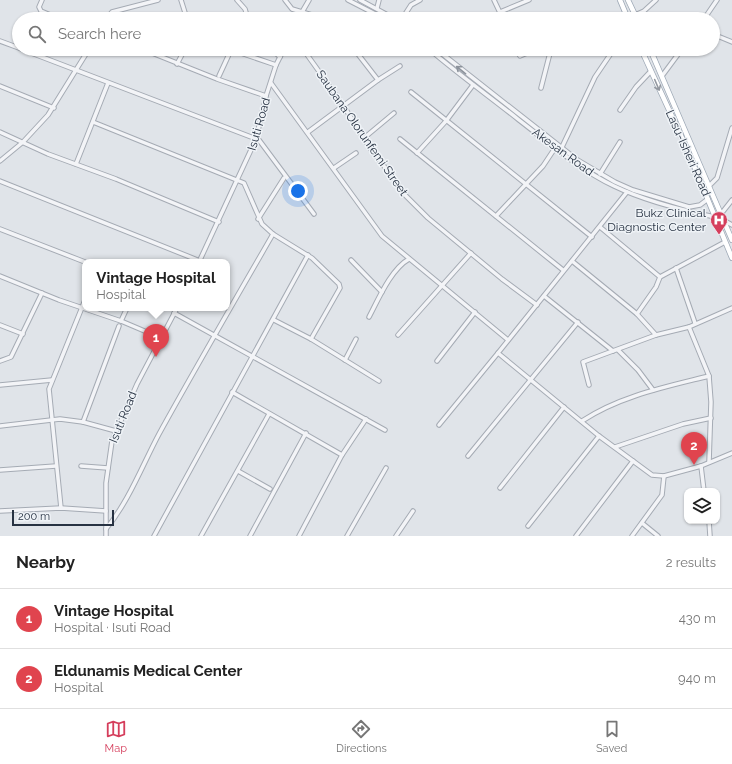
<!DOCTYPE html>
<meta charset="utf-8">
<style>
:root{--surface:#fff;--page:#f2f2f2;--text:#222;--muted:#767676;--line:#e0e0e0;--accent:#d53e5c}
body{margin:0;font-family:Raleway,sans-serif;background:var(--page);color:var(--text)}
.controls{position:absolute;right:12px;bottom:12px;display:grid;overflow:hidden;border-radius:8px;box-shadow:0 1px 3px #0004}
.controls button{width:36px;height:36px;display:grid;place-items:center;padding:0;border:0;border-bottom:1px solid var(--line);background:var(--surface);color:var(--text);font:20px sans-serif}
.scale{position:absolute;left:12px;bottom:10px;width:102px;box-sizing:border-box;padding-left:4px;border:2px solid #273242;border-top:0;font-size:11px;line-height:14px;white-space:nowrap;color:#273242;-webkit-text-stroke:3px #eff3f7;paint-order:stroke}
.you{position:absolute;left:298px;top:191px;width:14px;height:14px;margin:-10px;border:3px solid #fff;border-radius:50%;background:#1a73e8;box-shadow:0 0 0 6px #1a73e833}
.badge{display:grid;place-items:center;width:26px;height:26px;border-radius:50%;background:var(--accent);color:#fff;font-size:13px;font-weight:700}
.pin{position:absolute;translate:-50% -33px;filter:drop-shadow(0 1px 2px #0008)}
.pin::after{content:'';position:absolute;top:21px;width:14px;height:12px;background:inherit;clip-path:polygon(0 0,100% 0,50% 100%)}
.popup{position:absolute;left:82px;top:259px;width:148px;height:52px;box-sizing:border-box;display:grid;place-content:center;border-radius:8px;background:var(--surface);filter:drop-shadow(0 1px 3px #0005);font-size:13px;white-space:nowrap;color:var(--muted)}
.popup b{font-size:15px;color:var(--text)}
.popup::after{content:'';position:absolute;left:50%;top:100%;margin-left:-8px;border:8px solid transparent;border-top-color:var(--surface)}
.list{margin:0;padding:0;list-style:none}
h2{display:flex;justify-content:space-between;align-items:center;height:52px;margin:0;padding:0 16px;font-size:17px}
h2 small{font-size:13px;font-weight:400;color:var(--muted)}
.list li{display:grid;grid-template-columns:26px 1fr auto;gap:12px;align-items:center;box-sizing:border-box;height:60px;padding:0 16px;border-top:1px solid var(--line)}
.list b{display:block;font-size:15px;white-space:nowrap}
.list p{margin:0;font-size:13px;white-space:nowrap;color:var(--muted)}
.list em{font-size:13px;font-style:normal;color:var(--muted)}
.icon{flex:none;width:22px;height:22px;fill:none;stroke:currentColor;stroke-width:2;stroke-linecap:round;stroke-linejoin:round}
.map{position:relative;flex:none;width:732px;height:536px;overflow:hidden}
.search{position:absolute;background:var(--surface);box-shadow:0 1px 3px #0004;left:12px;right:12px;top:12px;height:44px;display:flex;align-items:center;gap:10px;box-sizing:border-box;padding:0 14px;border-radius:22px;color:var(--muted);font-size:15px}
.sheet{height:172px;background:var(--surface)}
nav{display:flex;justify-content:space-around;align-items:center;box-sizing:border-box;height:56px;border-top:1px solid var(--line);background:var(--surface);font-size:11px;color:var(--muted)}
nav a{display:grid;justify-items:center;gap:2px}
nav .on{color:var(--accent)}
.map>svg:first-child{display:block}
.lines{fill:none;stroke-linecap:round;stroke-linejoin:round}
.minor-casing{stroke:#a5abb4;stroke-width:5.5}
.major-casing{stroke:#9ea9b6;stroke-width:6}
.minor{stroke:#f3f4f7;stroke-width:3.5}
.major{stroke:#fff;stroke-width:4.5}
.oneway{stroke:#8d939c}
.oneway2{stroke:#9398a0}
.labels{text-anchor:middle;stroke-width:3;stroke-linejoin:round;paint-order:stroke}
.street-label{font-size:12px;fill:#273242;stroke:#eff3f7}
.poi-label{font-size:12px;fill:#273242;stroke:#eff3f7;text-anchor:end}
</style>
<div class="map">
<svg width="732" height="536" viewBox="0 0 732 536">
<rect width="100%" height="100%" fill="#e0e4e9"/>
<g class="lines">
<g class="minor-casing">
<g id="minor">
<path d="M42,0L39,7L41,11L60,19"/>
<path d="M181,0L187,19"/>
<path d="M237,0L245,9L248,19"/>
<path d="M285,0L292,9L325,19"/>
<path d="M348,0L385,19"/>
<path d="M360,0L395,19"/>
<path d="M494,0L503,19"/>
<path d="M377,8L379,0"/>
<path d="M500,12L529,0"/>
<path d="M635,15L644,11L656,0"/>
<path d="M106,19L112,12L158,0"/>
<path d="M298,19L309,0"/>
<path d="M402,19L411,5L420,0"/>
<path d="M620,19L627,16"/>
<path d="M704,19L717,0"/>
<path d="M720,37L732,42"/>
<path d="M0,41L19,48"/>
<path d="M21,49L259,140L314,214"/>
<path d="M142,49L217,79L266,96"/>
<path d="M229,49L276,65"/>
<path d="M271,49L280,57"/>
<path d="M303,49L343,105L370,148L397,183L402,192L428,218L502,279L537,305"/>
<path d="M354,49L378,80"/>
<path d="M429,49C458,74 489,96 519,120C549,143 580,170 614,186C645,201 681,210 715,217"/>
<path d="M436,49L576,159L615,182L633,190L689,207L700,205L708,199"/>
<path d="M515,49L520,56L537,49"/>
<path d="M177,64L185,49"/>
<path d="M219,76L231,50"/>
<path d="M662,76L682,49"/>
<path d="M271,83L382,236L508,340"/>
<path d="M0,86L54,108"/>
<path d="M541,88L551,49"/>
<path d="M411,92L592,237"/>
<path d="M620,110L636,87L651,71"/>
<path d="M93,122L244,183L262,224L273,234L312,258L339,284L340,288L311,339"/>
<path d="M0,132L48,154L116,179L219,222"/>
<path d="M308,132L378,80L400,66"/>
<path d="M364,138L394,113"/>
<path d="M400,139L563,270"/>
<path d="M562,147L595,77L614,49"/>
<path d="M417,153L446,121L473,85"/>
<path d="M0,161L23,142L48,115L89,49"/>
<path d="M76,164L108,83"/>
<path d="M334,168L356,153"/>
<path d="M600,174L620,142"/>
<path d="M0,181L200,261"/>
<path d="M709,186L717,178L732,128"/>
<path d="M627,192L498,353L599,436L652,475L664,476L701,466L732,453"/>
<path d="M721,214L732,200"/>
<path d="M496,216L543,166L555,148"/>
<path d="M258,219L284,178"/>
<path d="M723,220L732,225"/>
<path d="M600,227L660,277"/>
<path d="M0,229L85,262"/>
<path d="M351,260L382,292"/>
<path d="M572,261L637,314L656,335"/>
<path d="M199,262L256,139L266,96L276,65L284,49"/>
<path d="M676,268L695,323"/>
<path d="M0,276L59,300L121,321L161,338"/>
<path d="M544,296L613,351"/>
<path d="M174,313L385,430"/>
<path d="M637,314L656,287L660,277L725,242"/>
<path d="M369,317C378,300 391,269 409,259"/>
<path d="M274,320L311,339L379,381"/>
<path d="M121,321L127,308"/>
<path d="M0,325L23,334"/>
<path d="M689,327L709,376L711,402L709,462"/>
<path d="M398,335L471,253"/>
<path d="M618,350L638,370L653,390"/>
<path d="M345,360L356,339"/>
<path d="M0,361L11,357L42,293"/>
<path d="M437,361L475,312"/>
<path d="M0,385L52,380"/>
<path d="M589,385L583,362L656,335L689,327L732,308"/>
<path d="M232,392L342,455"/>
<path d="M582,421C620,396 665,387 709,376"/>
<path d="M83,422L119,326"/>
<path d="M439,425L498,353"/>
<path d="M0,426L60,419L83,422L116,431"/>
<path d="M615,447L683,424L711,418"/>
<path d="M468,456L578,322"/>
<path d="M81,466L108,468"/>
<path d="M701,466L704,491"/>
<path d="M0,470L56,466"/>
<path d="M238,471L270,489"/>
<path d="M500,488L564,407"/>
<path d="M61,508L49,389L85,300"/>
<path d="M0,511L61,508L106,511"/>
<path d="M709,521L710,536"/>
<path d="M642,523L658,536"/>
<path d="M528,526L599,436"/>
<path d="M106,529C129,501 142,466 159,434C196,367 235,300 273,234"/>
<path d="M106,536V483L112,441L137,384L177,308"/>
<path d="M154,536L308,255"/>
<path d="M201,536L269,414"/>
<path d="M250,536L306,433"/>
<path d="M299,536L342,455L366,419"/>
<path d="M347,536L386,468"/>
<path d="M396,536L413,511"/>
<path d="M576,536L633,461"/>
<path d="M632,536L662,495L664,476"/>
</g>
</g>
<g class="major-casing">
<g id="major">
<path d="M620,0L628,19"/>
<path d="M628,0L637,19"/>
<path d="M641,49L687,149L732,258"/>
<path d="M650,49L732,240"/>
</g>
</g>
<use href="#minor" class="minor"/>
<use href="#major" class="major"/>
</g>
<defs><path id="oneway-shaft" d="M-6 0H5M1.5-3L5.5 0L1.5 3" fill="none" stroke-width="1.6" stroke-linecap="round" stroke-linejoin="round"/></defs>
<use class="oneway" href="#oneway-shaft" transform="translate(461 70) rotate(-141)"/>
<use class="oneway2" href="#oneway-shaft" transform="translate(657 85) rotate(67)"/>
<defs>
<g id="hospital-pin" transform="scale(0.9)"><path d="M0 17L-7.5 6A9.5 9.5 0 1 1 7.5 6Z" fill="#d53e5c" stroke="#eff3f7"/><path d="M-5-5h3v3.5h4V-5h3V5h-3V1.5h-4V5h-3Z" fill="#fff"/></g>
</defs>
<g fill-rule="evenodd">
<use href="#hospital-pin" x="719" y="220"/>
</g>
<g class="labels">
<g class="street-label">
<text transform="translate(259 124) rotate(-74)" y="4">Isuti Road</text>
<text transform="translate(362 133) rotate(55)" y="4">Saubana Olorunfemi Street</text>
<text transform="translate(563 152) rotate(36)" y="4">Akesan Road</text>
<text transform="translate(688 153) rotate(66)" y="4">Lasu-Isheri Road</text>
<text transform="translate(123 417) rotate(-68)" y="4">Isuti Road</text>
</g>
<g class="poi-label">
<text x="706" y="217">Bukz Clinical<tspan x="706" dy="14">Diagnostic Center</tspan></text>
</g>
</g>
</svg>
<div class="controls">
<button><svg class="icon" aria-label="layers" viewBox="0 0 24 24"><path d="M12 4l9 5-9 5-9-5zM3 14l9 5 9-5"/></svg></button>
</div>
<div class="scale">200 m</div>
<div class="you"></div>
<div class="pin badge" style="left:156px;top:357px;background:#e0444e">1</div>
<div class="popup"><b>Vintage Hospital</b>Hospital</div>
<div class="pin badge" style="left:694px;top:465px;background:#e0444e">2</div>
<div class="search"><svg class="icon" aria-label="search" viewBox="0 0 24 24"><circle cx="10" cy="10" r="6"/><path d="M15 15l6 6"/></svg>Search here</div>
</div>
<section class="sheet">
<h2>Nearby<small>2 results</small></h2>
<ul class="list">
<li><span class="badge" style="background:#e0444e">1</span><div><b>Vintage Hospital</b><p>Hospital · Isuti Road</p></div><em>430 m</em></li>
<li><span class="badge" style="background:#e0444e">2</span><div><b>Eldunamis Medical Center</b><p>Hospital</p></div><em>940 m</em></li>
</ul>
</section>
<nav>
<a class="on"><svg class="icon" aria-label="map" viewBox="0 0 24 24"><path d="M3 6l6-2 6 2 6-2v14l-6 2-6-2-6 2zM9 4v14M15 6v14"/></svg>Map</a>
<a><svg class="icon" aria-label="directions" viewBox="0 0 24 24"><path d="M12 3l9 9-9 9-9-9zM9 14v-3h6M13 9l2 2-2 2"/></svg>Directions</a>
<a><svg class="icon" aria-label="saved" viewBox="0 0 24 24"><path d="M7 4h10v16l-5-4-5 4z"/></svg>Saved</a>
</nav>
